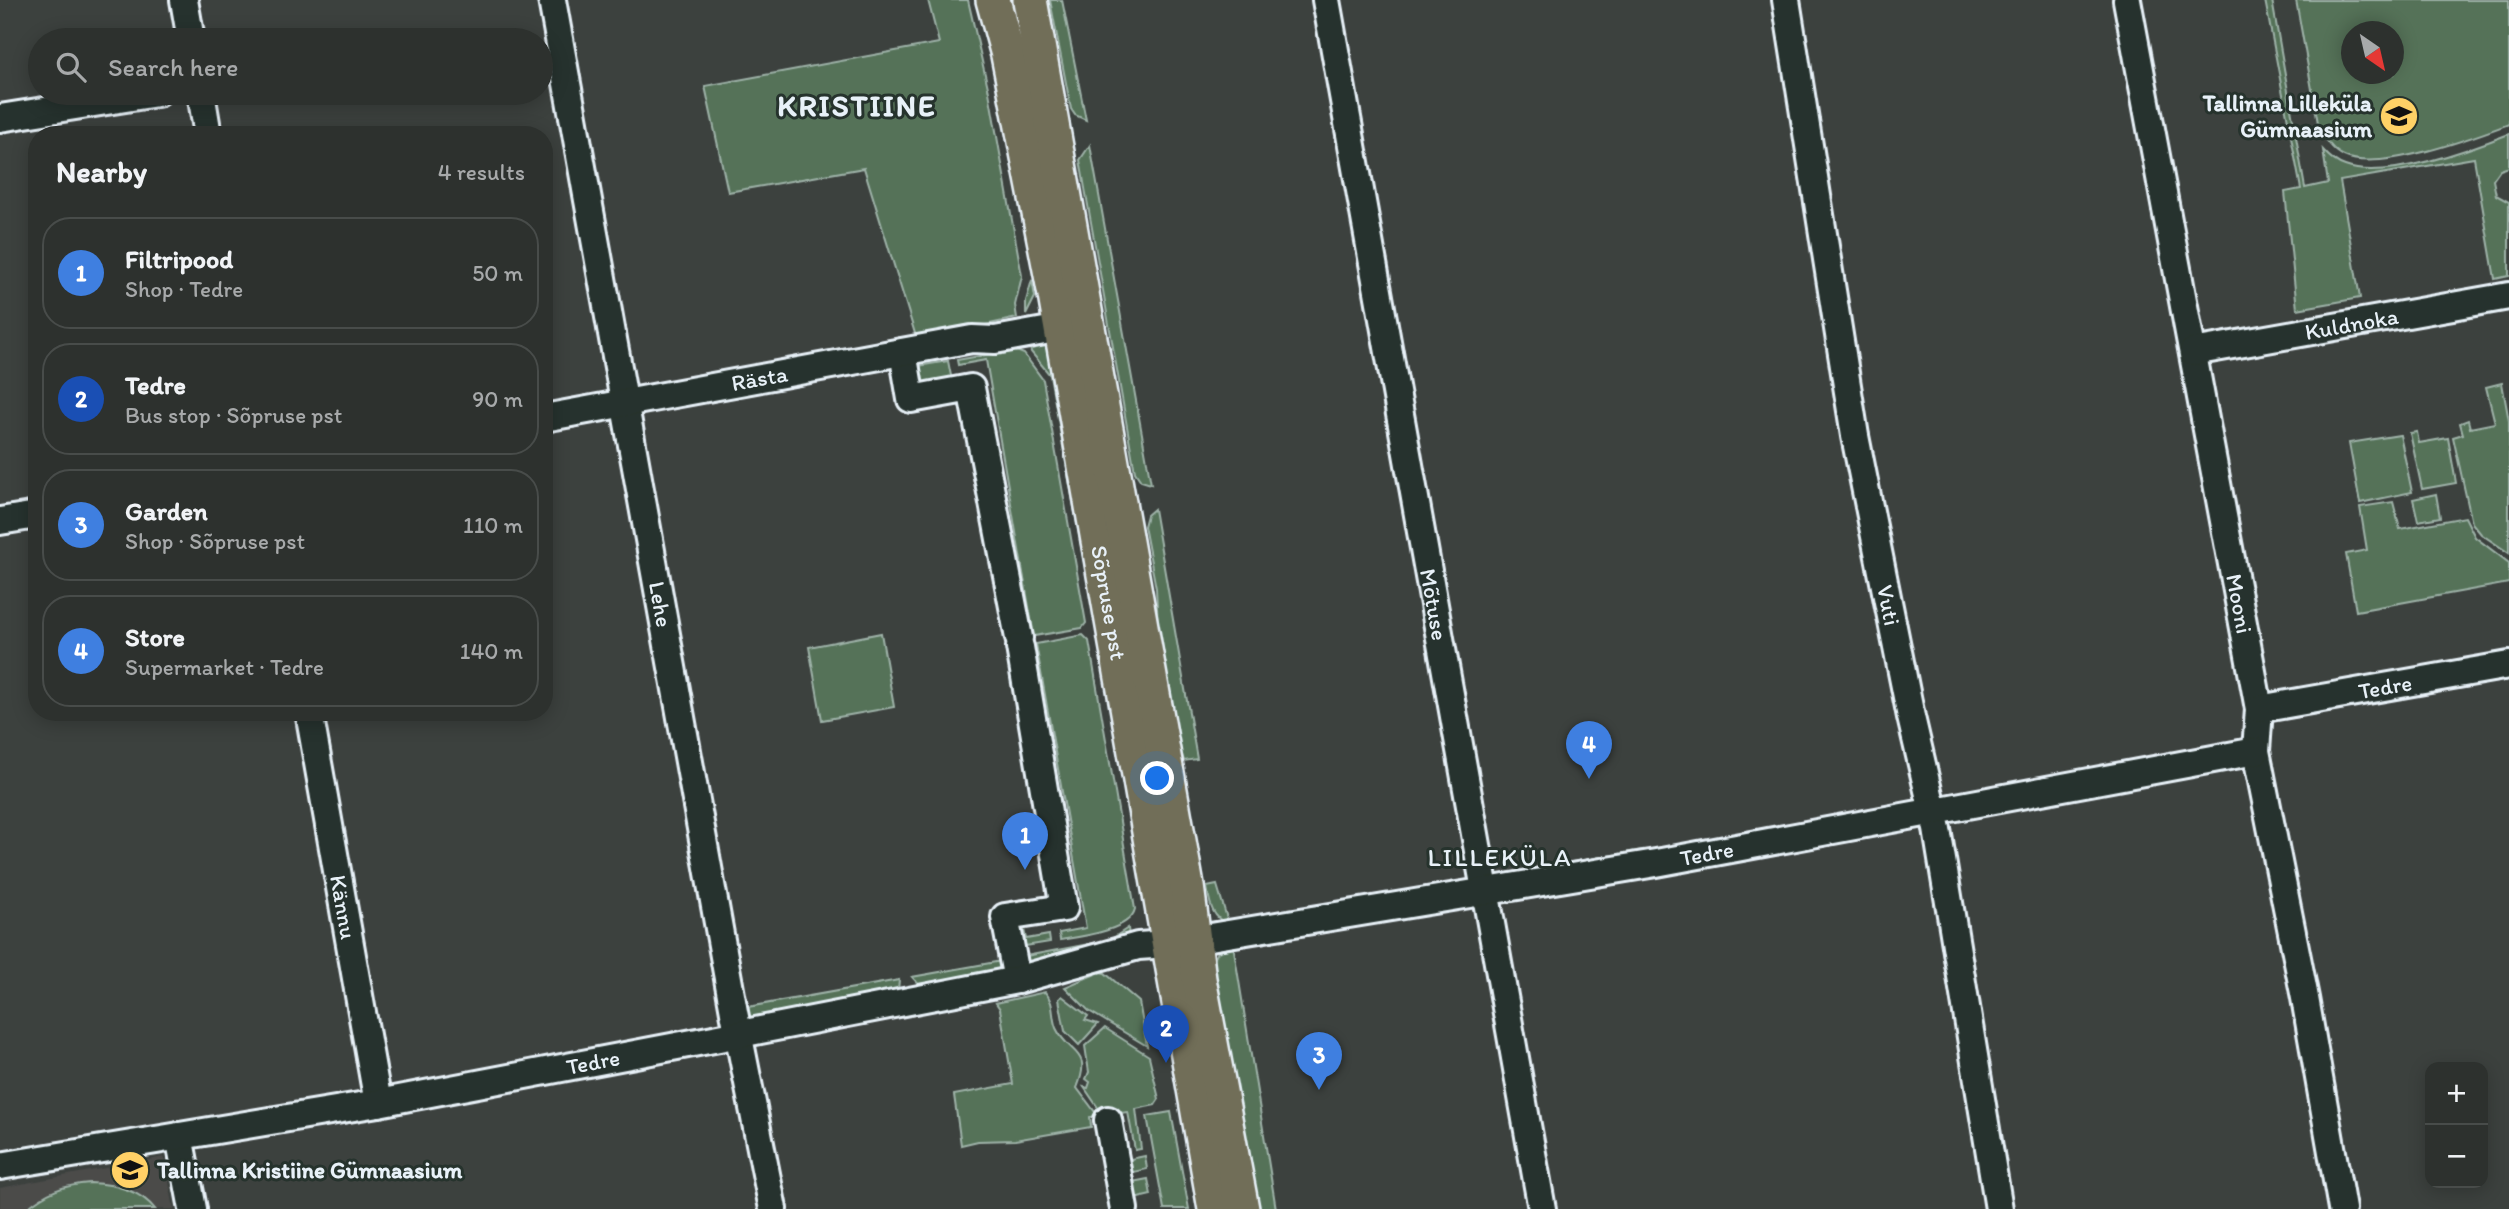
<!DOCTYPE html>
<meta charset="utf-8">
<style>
:root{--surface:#2d312e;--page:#393d3a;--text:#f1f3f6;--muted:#a7a9aa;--line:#484c4a;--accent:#ffd166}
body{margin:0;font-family:Itim,sans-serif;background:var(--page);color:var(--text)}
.controls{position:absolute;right:21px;bottom:21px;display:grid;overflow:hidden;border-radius:14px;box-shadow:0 4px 18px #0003}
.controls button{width:63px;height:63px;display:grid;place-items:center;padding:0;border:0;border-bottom:2px solid var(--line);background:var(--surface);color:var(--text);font:35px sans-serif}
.compass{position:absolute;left:2341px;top:21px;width:63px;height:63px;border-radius:50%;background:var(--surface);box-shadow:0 4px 18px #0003;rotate:146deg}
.you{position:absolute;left:1158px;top:779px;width:24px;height:24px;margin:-18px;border:5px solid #fff;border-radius:50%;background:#1a73e8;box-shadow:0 0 0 10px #1a73e833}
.badge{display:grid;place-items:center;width:46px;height:46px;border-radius:50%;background:var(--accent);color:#fff;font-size:23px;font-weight:700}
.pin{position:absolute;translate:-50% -58px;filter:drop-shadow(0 2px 4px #0008)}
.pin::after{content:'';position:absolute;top:37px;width:24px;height:21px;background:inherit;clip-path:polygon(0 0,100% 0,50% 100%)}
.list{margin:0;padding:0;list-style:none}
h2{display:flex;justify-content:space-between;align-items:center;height:91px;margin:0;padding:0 28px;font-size:30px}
h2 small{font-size:23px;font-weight:400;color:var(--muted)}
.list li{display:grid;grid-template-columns:46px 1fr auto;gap:21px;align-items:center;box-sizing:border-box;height:112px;margin:0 14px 14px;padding:0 14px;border:2px solid var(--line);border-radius:28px}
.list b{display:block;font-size:26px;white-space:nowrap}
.list p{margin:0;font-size:23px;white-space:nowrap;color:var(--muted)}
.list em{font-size:23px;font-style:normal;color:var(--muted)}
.icon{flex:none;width:38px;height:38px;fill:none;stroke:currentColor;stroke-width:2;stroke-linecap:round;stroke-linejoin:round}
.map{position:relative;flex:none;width:2509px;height:1209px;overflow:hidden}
.search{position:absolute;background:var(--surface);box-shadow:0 4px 18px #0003;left:28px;top:28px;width:525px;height:77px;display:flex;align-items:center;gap:18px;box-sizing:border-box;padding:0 24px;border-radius:38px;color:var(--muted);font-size:26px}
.panel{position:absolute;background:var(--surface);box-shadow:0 4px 18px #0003;left:28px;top:126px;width:525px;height:595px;border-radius:28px}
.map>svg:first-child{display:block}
.built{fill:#4b4b4a}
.green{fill:#547259;stroke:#9eb2a8;stroke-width:2;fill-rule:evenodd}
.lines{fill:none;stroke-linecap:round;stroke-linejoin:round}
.minor-casing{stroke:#e8f1f8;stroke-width:32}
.major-casing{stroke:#e8f1f8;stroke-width:38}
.minor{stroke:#26332d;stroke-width:26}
.major{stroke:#716e59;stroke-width:33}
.labels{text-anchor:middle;stroke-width:6;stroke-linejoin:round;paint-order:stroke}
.poi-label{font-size:23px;font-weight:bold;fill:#e8f1f8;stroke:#26332d;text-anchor:end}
.street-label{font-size:23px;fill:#e8f1f8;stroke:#26332d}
.quarter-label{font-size:26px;letter-spacing:2px;fill:#e8f1f8;stroke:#26332d}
.district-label{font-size:30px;font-weight:bold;letter-spacing:2px;fill:#e8f1f8;stroke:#26332d}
</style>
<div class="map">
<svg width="2509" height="1209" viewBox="0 0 2509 1209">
<rect width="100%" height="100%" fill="#3c413e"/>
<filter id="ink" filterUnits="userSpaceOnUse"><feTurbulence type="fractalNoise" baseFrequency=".0143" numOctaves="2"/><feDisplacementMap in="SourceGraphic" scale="14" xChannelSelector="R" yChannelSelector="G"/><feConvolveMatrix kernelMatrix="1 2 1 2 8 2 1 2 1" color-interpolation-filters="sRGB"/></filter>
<g filter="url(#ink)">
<path class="built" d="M164,1157L174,1209H0V1188Z"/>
<g class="green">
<path d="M928,0H968L989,92L1022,276L1015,305L1017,318L917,340L864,168L728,192L705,86L939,43Z"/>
<path d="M1050,0H1062L1086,120L1075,115L1071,109Z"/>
<path d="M2265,0H2272L2305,188L2328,183L2323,150C2329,157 2336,163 2345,166C2384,181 2471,149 2509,134V167L2500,170L2493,180L2496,195L2509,202V276L2495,279L2474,158L2340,181L2360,298L2297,309L2285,192L2301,189Z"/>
<path d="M2296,0H2509V124C2474,137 2379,173 2344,156C2331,150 2323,136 2318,123ZM2352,32H2394V74H2352Z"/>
<path d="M1090,145L1151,484L1141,481L1135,472L1080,160Z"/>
<path d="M1032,280L1035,297L1026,315V301Z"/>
<path d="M1048,341L1143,888L1050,375L1031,352L1029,342Z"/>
<path d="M1014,350L1024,354L1043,380L1086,623L1082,628L1034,636L986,360L958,365L957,360Z"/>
<path d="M948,361L952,381L926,385L921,383L918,366Z"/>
<path d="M2502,383L2509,421V553L2481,534L2472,523L2453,437L2463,434L2460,423L2468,420L2470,428L2495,423L2486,387Z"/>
<path d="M2417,432L2419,443L2448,438L2456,483L2422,489L2410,433Z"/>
<path d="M2400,435L2412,492L2360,503L2349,443Z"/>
<path d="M2436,494L2440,517L2418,521L2413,499Z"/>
<path d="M2393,502L2400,529L2465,517L2475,537L2509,563V583L2356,611L2346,554L2367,550L2360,507Z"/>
<path d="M1154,509L1197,759L1184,761L1161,689L1156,588L1144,526L1147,515Z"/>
<path d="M881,633L894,707L822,720L809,647Z"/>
<path d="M1083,635L1089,641L1135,909C1130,931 1079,937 1060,940L1059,933L1086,928L1036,644Z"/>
<path d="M1642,850L1640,856L1503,877L1508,873Z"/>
<path d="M1217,885L1229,925C1211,917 1210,904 1207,887Z"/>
<path d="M1023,925L1026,939L1049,935L1050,942L1019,947L1017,929Z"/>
<path d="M1128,928L1129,937L1027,965L1021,957L1110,940Z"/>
<path d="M1233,944L1276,1209H1253L1212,963L1218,952Z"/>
<path d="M1007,960L1005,969L922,988L912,977Z"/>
<path d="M1100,972L1105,973L1139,1002L1147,1046L1089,1011L1065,987Z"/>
<path d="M899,980L898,990L893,993L756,1020L745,1014L742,1008Z"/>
<path d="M1045,992C1055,1003 1051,1015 1056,1028C1069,1056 1093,1049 1077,1088L1098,1116L1090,1117L1091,1127L1015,1140L978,1141L961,1145L954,1095L1013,1084L1000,1009L996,1003Z"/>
<path d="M1062,996L1088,1016L1085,1020L1098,1024L1079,1045L1065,1031L1059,999Z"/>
<path d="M1105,1028L1149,1056L1159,1099L1155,1105L1136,1109L1141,1149L1135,1150L1128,1112L1103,1115L1084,1087L1088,1088L1090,1082L1086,1079L1089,1072L1085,1046Z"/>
<path d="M1171,1112L1189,1209H1164L1147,1116Z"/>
<path d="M1145,1156L1147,1169L1129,1173L1126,1160Z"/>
<path d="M1148,1179L1151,1195L1134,1199L1132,1182Z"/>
<path d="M90,1183C114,1184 139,1189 155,1209H26C46,1192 64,1185 90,1183Z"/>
</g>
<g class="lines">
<g class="minor-casing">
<g id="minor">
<path d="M184,0L191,40"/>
<path id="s1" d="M552,0L734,1012L773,1209"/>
<path id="s2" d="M1326,0L1542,1209"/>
<path id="s3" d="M1786,0L1855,436L1911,717L1937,829L1999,1209"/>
<path id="s4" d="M2127,0L2259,709L2256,751L2305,998L2342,1209"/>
<path d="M201,93L208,135"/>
<path d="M0,118L157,93"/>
<path d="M903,352L911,399L971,388L1019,638"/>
<path id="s5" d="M2193,352L2509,296"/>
<path id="s6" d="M544,418L972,339L995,340L1061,328"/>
<path d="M0,521L37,515"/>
<path id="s7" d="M2259,709L2509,665"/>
<path id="s8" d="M309,712L378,1103"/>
<path d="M1017,980L1005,917L1064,908L1020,647"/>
<path d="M1108,1120L1124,1209"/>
<path d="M179,1136L193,1209"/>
<path id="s9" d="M0,1166L378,1103L740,1034L1017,980L1138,946L1168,944L1656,863L2256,751"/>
</g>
</g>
<g class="major-casing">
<g id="major">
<path id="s10" d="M993,0L1008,55L1055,295L1215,1209"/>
<path d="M1030,0L1187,886L1199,979L1242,1209"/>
</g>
</g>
<use href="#minor" class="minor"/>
<use href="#major" class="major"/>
</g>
</g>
<defs>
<g id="school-disc" transform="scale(2.0125)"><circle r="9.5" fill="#ffd166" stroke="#26332d"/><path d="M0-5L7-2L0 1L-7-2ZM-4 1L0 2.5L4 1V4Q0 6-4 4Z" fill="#111"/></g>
</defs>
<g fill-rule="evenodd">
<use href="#school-disc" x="2399" y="116"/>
<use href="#school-disc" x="130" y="1170"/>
</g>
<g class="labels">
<g class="poi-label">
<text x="2372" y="111">Tallinna Lilleküla<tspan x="2372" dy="26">Gümnaasium</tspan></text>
<text x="157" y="1178" text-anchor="start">Tallinna Kristiine Gümnaasium</text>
</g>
<g class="street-label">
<text dy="8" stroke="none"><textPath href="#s5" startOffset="161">Kuldnoka</textPath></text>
<text dy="8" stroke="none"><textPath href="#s6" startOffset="219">Rästa</textPath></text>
<text dy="8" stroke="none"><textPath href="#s10" startOffset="614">Sõpruse pst</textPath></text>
<text dy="8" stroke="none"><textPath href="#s4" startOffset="614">Mooni</textPath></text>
<text dy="8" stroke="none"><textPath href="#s1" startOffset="614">Lehe</textPath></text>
<text dy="8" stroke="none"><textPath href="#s2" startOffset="614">Mõtuse</textPath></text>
<text dy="8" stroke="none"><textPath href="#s3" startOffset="614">Vuti</textPath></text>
<text dy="8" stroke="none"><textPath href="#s7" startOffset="128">Tedre</textPath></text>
<text dy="8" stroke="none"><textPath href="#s9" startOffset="1736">Tedre</textPath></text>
<text dy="8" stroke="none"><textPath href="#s8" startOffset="198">Kännu</textPath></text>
<text dy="8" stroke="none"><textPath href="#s9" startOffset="602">Tedre</textPath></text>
</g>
<g class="quarter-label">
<text x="1500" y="866">LILLEKÜLA</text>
</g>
<g class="district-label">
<text x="857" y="116">KRISTIINE</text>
</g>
</g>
</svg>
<div class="controls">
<button>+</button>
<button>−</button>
</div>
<svg class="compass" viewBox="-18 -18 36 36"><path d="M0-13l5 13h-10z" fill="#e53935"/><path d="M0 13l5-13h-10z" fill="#a7a9aa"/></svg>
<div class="you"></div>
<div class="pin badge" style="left:1025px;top:870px;background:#3f7fe0">1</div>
<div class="pin badge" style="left:1166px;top:1063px;background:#1a4fb4">2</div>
<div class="pin badge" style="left:1319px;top:1090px;background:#3f7fe0">3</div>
<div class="pin badge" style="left:1589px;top:779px;background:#3f7fe0">4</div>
<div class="search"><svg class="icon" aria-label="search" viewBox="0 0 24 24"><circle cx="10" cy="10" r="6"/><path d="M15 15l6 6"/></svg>Search here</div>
<section class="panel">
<h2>Nearby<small>4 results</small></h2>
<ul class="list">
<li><span class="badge" style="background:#3f7fe0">1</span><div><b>Filtripood</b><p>Shop · Tedre</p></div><em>50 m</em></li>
<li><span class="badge" style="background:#1a4fb4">2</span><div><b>Tedre</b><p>Bus stop · Sõpruse pst</p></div><em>90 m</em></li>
<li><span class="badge" style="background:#3f7fe0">3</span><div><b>Garden</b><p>Shop · Sõpruse pst</p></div><em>110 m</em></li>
<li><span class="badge" style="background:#3f7fe0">4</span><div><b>Store</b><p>Supermarket · Tedre</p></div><em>140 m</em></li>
</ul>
</section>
</div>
